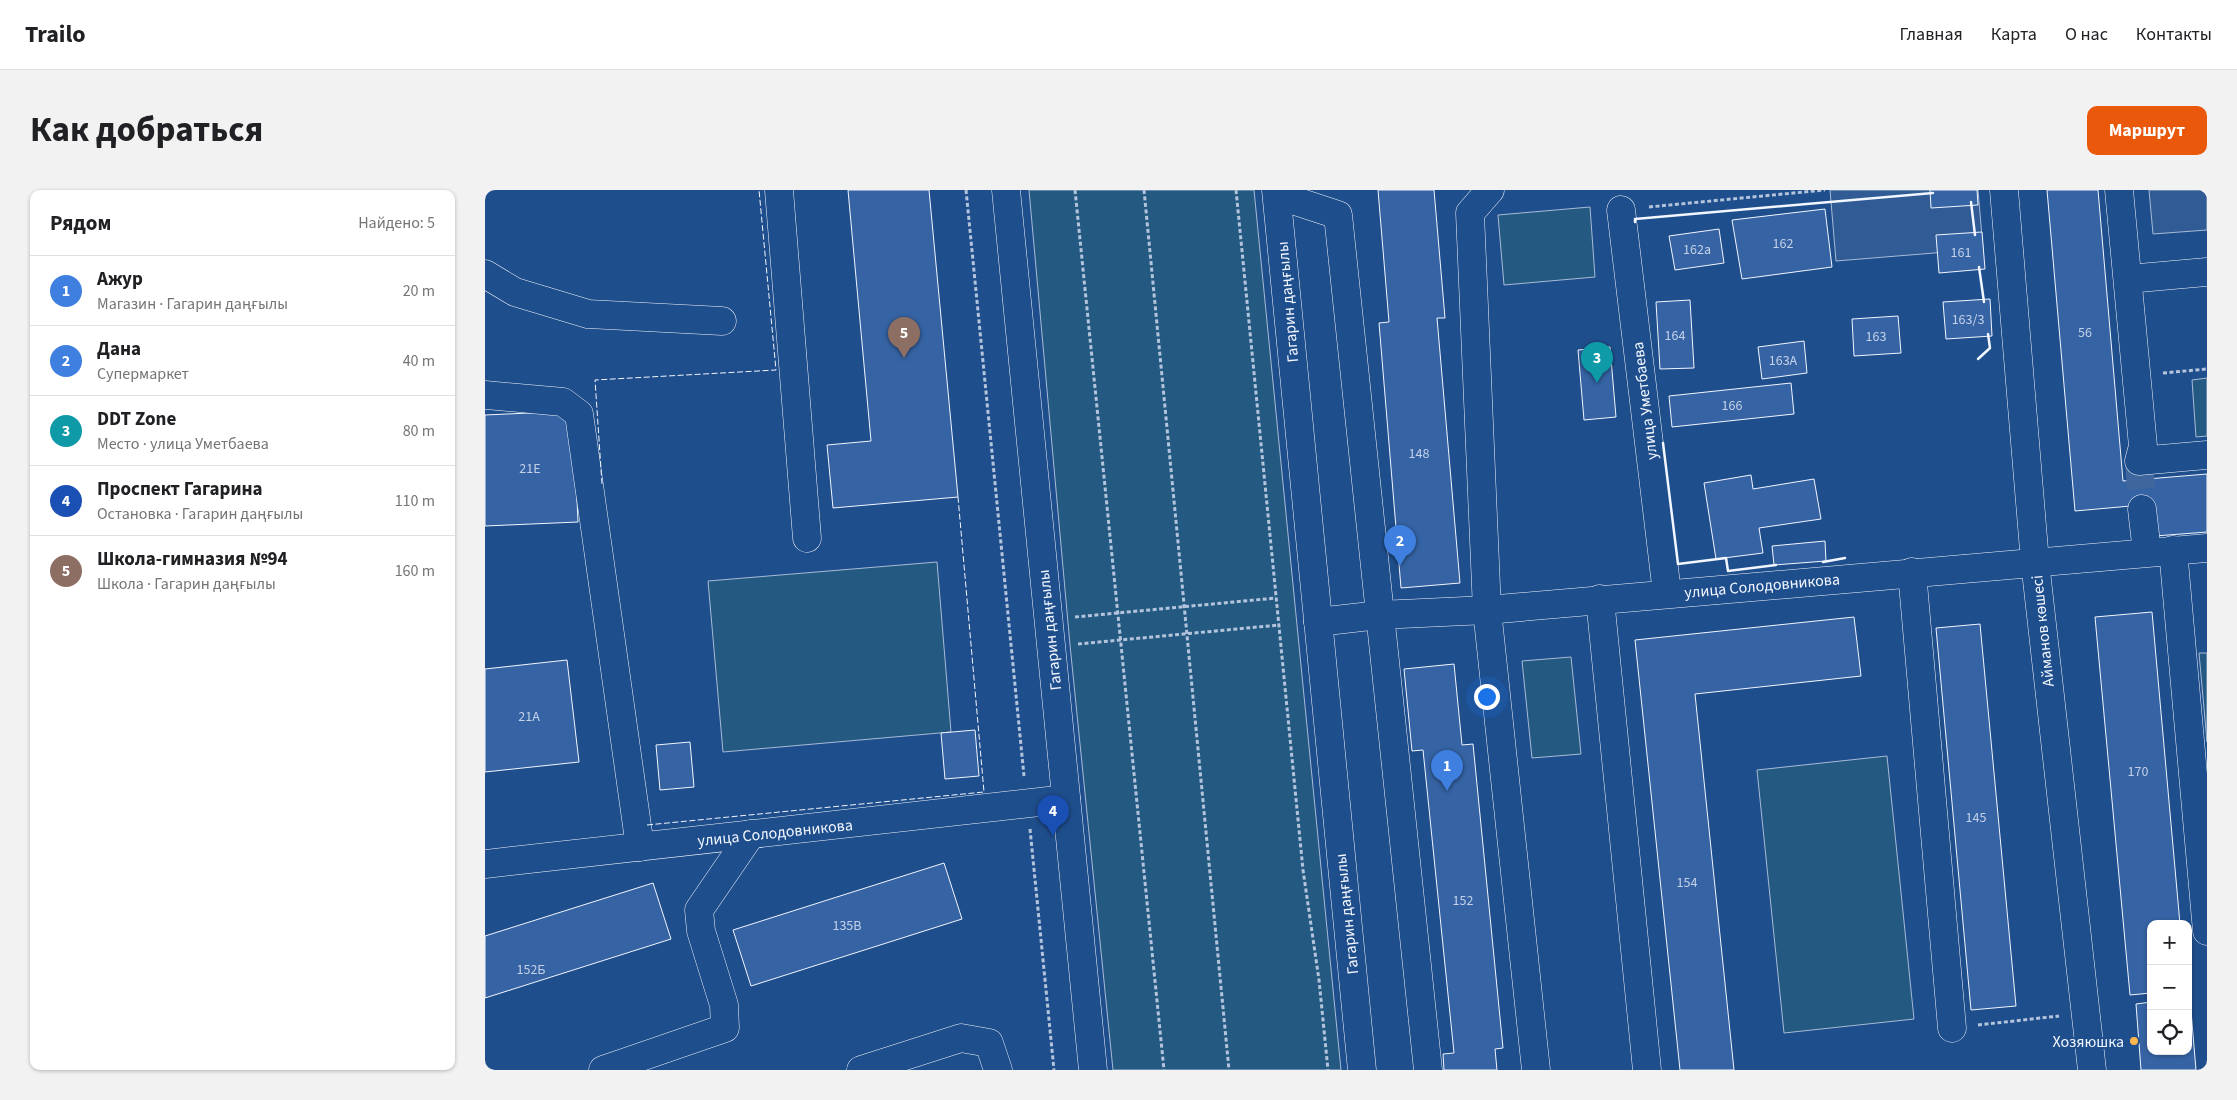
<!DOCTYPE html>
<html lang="ru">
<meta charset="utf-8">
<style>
:root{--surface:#fff;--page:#f2f2f2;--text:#202124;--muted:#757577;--line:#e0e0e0;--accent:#ea580c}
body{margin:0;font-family:"Source Sans 3",sans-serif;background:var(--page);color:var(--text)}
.controls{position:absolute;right:15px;bottom:15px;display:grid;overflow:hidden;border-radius:10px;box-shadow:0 1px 4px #0004}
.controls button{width:45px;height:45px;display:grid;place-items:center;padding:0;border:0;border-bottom:1px solid var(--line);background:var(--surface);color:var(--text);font:25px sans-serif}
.you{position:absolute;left:1001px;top:506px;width:18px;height:18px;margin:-12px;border:4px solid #fff;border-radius:50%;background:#1a73e8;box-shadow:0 0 0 8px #1a73e833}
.badge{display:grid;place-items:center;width:32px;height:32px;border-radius:50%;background:var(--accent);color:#fff;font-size:16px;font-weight:700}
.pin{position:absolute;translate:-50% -41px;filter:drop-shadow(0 1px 2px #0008)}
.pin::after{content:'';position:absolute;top:26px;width:18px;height:15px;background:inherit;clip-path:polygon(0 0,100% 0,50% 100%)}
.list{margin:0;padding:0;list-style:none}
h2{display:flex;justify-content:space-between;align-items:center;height:65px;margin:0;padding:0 20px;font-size:21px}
h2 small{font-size:16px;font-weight:400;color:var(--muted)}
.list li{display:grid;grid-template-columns:32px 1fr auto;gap:15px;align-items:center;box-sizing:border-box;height:70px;padding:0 20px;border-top:1px solid var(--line)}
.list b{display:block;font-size:19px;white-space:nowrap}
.list p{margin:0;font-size:16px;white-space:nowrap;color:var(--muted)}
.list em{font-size:16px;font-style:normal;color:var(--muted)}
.icon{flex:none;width:28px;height:28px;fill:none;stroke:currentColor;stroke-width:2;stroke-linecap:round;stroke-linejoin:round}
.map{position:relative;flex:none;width:1722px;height:880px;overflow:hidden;border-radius:10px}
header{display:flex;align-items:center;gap:30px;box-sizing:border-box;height:70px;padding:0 25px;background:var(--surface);border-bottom:1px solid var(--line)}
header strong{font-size:24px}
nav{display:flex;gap:28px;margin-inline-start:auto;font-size:18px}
.intro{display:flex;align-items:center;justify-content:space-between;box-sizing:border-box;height:120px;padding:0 30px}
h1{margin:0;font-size:35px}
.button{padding:12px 22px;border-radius:10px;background:var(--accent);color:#fff;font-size:18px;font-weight:700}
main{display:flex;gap:30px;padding:0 30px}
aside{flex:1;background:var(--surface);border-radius:10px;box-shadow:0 1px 4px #0004}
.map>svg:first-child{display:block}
.green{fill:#245a82;stroke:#a8bbd7}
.parking{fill:#305b95;stroke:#a8bbd7}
.building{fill:#3563a3;stroke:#f2f6ff}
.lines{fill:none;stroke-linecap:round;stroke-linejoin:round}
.minor-tunnel{stroke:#3f679d;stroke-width:28;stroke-dasharray:28 14;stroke-linecap:butt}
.minor-casing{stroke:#f2f6ff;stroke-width:29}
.path{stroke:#b3c4dc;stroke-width:3;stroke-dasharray:4 2.5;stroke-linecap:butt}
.minor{stroke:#1f4e8c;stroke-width:28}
.fence{stroke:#f2f6ff;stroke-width:1;stroke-dasharray:6 2.5;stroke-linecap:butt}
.wall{stroke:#f2f6ff;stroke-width:2.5}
.poi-dot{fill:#ffb74d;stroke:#1f4e8c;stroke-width:2}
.labels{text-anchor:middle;stroke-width:4;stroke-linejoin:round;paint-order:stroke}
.number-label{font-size:14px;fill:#c3d1e8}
.street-label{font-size:16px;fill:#f2f6ff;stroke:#1f4e8c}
.poi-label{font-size:16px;fill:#f2f6ff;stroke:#1f4e8c;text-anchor:end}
</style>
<header>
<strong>Trailo</strong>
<nav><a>Главная</a><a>Карта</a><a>О нас</a><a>Контакты</a></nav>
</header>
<div class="intro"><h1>Как добраться</h1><a class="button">Маршрут</a></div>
<main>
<aside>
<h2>Рядом<small>Найдено: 5</small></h2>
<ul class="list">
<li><span class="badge" style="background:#3f7fe0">1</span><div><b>Ажур</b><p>Магазин · Гагарин даңғылы</p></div><em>20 m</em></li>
<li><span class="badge" style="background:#3f7fe0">2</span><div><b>Дана</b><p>Супермаркет</p></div><em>40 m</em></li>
<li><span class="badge" style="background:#0f9aa8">3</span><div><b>DDT Zone</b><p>Место · улица Уметбаева</p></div><em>80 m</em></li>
<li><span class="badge" style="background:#1a4fb4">4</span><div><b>Проспект Гагарина</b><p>Остановка · Гагарин даңғылы</p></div><em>110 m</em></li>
<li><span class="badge" style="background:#8d6e63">5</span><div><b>Школа-гимназия №94</b><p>Школа · Гагарин даңғылы</p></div><em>160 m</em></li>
</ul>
</aside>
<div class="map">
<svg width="1722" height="880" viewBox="0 0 1722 880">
<rect width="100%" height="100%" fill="#1f4e8c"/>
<g class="green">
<path d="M544,0H769L856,880H628L585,455Z"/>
<path d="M1105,17L1110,87L1019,95L1013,25Z"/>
<path d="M1722,188V246L1711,247L1707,190Z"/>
<path d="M452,372L466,542L238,562L223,391Z"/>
<path d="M1714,463H1722V552Z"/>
<path d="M1086,467L1096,564L1047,568L1037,471Z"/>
<path d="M1402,566L1429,829L1299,843L1272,580Z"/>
</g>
<g class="parking">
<path d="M1345,0H1493L1498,59L1351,71Z"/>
<path d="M1664,0H1722V40L1668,44Z"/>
</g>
<g class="building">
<path d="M363,0H444L473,307L348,318L342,255L386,251Z"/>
<path d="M893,0H949L960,128H952L975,393L916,398L894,133L904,132Z"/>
<path d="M1445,0H1492L1493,15L1446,18Z"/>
<path d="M1562,0H1613L1638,291L1722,284V342L1670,346L1668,314L1590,321Z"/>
<path d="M1340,19L1347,77L1257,89L1247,30Z"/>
<path d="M1234,39L1239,73L1190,80L1184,46Z"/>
<path d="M1497,42L1500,79L1454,83L1451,45Z"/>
<path d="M1505,109L1507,146L1461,149L1458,112Z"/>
<path d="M1205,110L1209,178L1175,179L1171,112Z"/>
<path d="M1413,126L1416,163L1369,166L1367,129Z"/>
<path d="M1319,151L1322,183L1277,189L1273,157Z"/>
<path d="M1125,157L1131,227L1099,230L1093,160Z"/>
<path d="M1306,193L1309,224L1187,237L1184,206Z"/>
<path d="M88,221L93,332L0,336V225Z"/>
<path d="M1266,285L1268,299L1329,289L1336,329L1274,338L1278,363L1231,369L1219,293Z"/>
<path d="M1340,351L1341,371L1289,375L1287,356Z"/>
<path d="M1667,422L1695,734H1666V803L1645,805L1610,427Z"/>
<path d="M1369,427L1376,486L1210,504L1249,880H1195L1150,450Z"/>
<path d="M1495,434L1531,816L1486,820L1451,438Z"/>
<path d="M82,470L94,572L0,582V479Z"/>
<path d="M969,474L977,555L988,554L1018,858L1010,859L1012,880H959L958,864L969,863L938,560L927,561L919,479Z"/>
<path d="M490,540L494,586L460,589L456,543Z"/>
<path d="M205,552L209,597L175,600L171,555Z"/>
<path d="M459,673L477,729L266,796L248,740Z"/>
<path d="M168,693L186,749L0,808V746Z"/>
<path d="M1703,809H1705L1711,880H1656L1651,814L1666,812V861H1703Z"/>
</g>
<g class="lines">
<path class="minor-tunnel" d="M1654,271L1657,319"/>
<g class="minor-casing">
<g id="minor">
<path d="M294,0L322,348"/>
<path d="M521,0L608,880"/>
<path d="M791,0L877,880"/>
<path d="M1005,0L985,23L1002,420L1051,880"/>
<path d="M1519,0L1550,372L1607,880"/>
<path d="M1634,0L1658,256L1654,271L1722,265"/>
<path d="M792,5L853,25L943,880"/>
<path d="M1136,20L1182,403"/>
<path d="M0,84L30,102L103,124L237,131"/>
<path d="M1643,89L1722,82"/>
<path d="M0,205L78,212L94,224L155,657"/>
<path d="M1657,319L1662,362"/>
<path d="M1688,360L1722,741"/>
<path d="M1427,382L1467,838"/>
<path d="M1115,409L1162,880"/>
<path d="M833,432L894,425L1002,420L1722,358"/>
<path d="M0,674L581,609"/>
<path d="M118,880L240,838L239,815L216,741L214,720L266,644"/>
<path d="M376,880L476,848L504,853L513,880"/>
</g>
</g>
<g class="path">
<path d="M481,0L539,586"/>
<path d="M590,0L679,880"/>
<path d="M659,0L744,880"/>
<path d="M751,0L818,680L834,790L843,880"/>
<path d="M1164,17L1340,0"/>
<path d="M1678,183L1722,179"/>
<path d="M590,427L791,408"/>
<path d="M593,454L794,435"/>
<path d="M545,639L569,880"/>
<path d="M1493,835L1574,826"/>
</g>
<use href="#minor" class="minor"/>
<g class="fence">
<path d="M117,294L110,190L291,180L274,0"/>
<path d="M162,635L499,602L473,307"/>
</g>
<g class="wall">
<path d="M1486,12L1490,45"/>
<path d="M1150,32V29L1448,3"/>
<path d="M1494,77L1499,112"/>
<path d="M1493,169L1505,158L1503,144"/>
<path d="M1178,253L1193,374L1241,368L1243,381L1291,375"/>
<path d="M1338,372L1360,368"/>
</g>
</g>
<circle class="poi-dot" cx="1649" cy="851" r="5"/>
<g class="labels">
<g class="number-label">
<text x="1298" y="58">162</text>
<text x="1212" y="64">162а</text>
<text x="1476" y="67">161</text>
<text x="1483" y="134">163/3</text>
<text x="1600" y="147">56</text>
<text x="1190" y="150">164</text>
<text x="1391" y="151">163</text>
<text x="1298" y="175">163А</text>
<text x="1247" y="220">166</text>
<text x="934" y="268">148</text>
<text x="45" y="283">21Е</text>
<text x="44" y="531">21А</text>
<text x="1653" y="586">170</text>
<text x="1491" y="632">145</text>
<text x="1202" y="697">154</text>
<text x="978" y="715">152</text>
<text x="362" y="740">135В</text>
<text x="46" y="784">152Б</text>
</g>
<g class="street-label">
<text transform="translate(802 112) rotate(-95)" y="6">Гагарин даңғылы</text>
<text transform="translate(1159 211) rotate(-97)" y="6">улица Уметбаева</text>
<text transform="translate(1277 395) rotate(-5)" y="6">улица Солодовникова</text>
<text transform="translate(564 440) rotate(-96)" y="6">Гагарин даңғылы</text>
<text transform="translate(1557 441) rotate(-96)" y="6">Айманов көшесі</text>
<text transform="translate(290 642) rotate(-6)" y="6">улица Солодовникова</text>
<text transform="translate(861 724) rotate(-96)" y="6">Гагарин даңғылы</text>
</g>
<g class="poi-label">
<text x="1639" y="857">Хозяюшка</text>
</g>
</g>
</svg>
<div class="controls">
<button>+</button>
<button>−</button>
<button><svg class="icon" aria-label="locate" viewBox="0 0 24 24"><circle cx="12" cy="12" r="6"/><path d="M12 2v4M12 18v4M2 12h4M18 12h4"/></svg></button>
</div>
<div class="you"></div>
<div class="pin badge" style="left:962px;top:601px;background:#3f7fe0">1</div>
<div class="pin badge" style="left:915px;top:376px;background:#3f7fe0">2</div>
<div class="pin badge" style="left:1112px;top:193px;background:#0f9aa8">3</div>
<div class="pin badge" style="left:568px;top:646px;background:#1a4fb4">4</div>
<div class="pin badge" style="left:419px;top:168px;background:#8d6e63">5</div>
</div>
</main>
